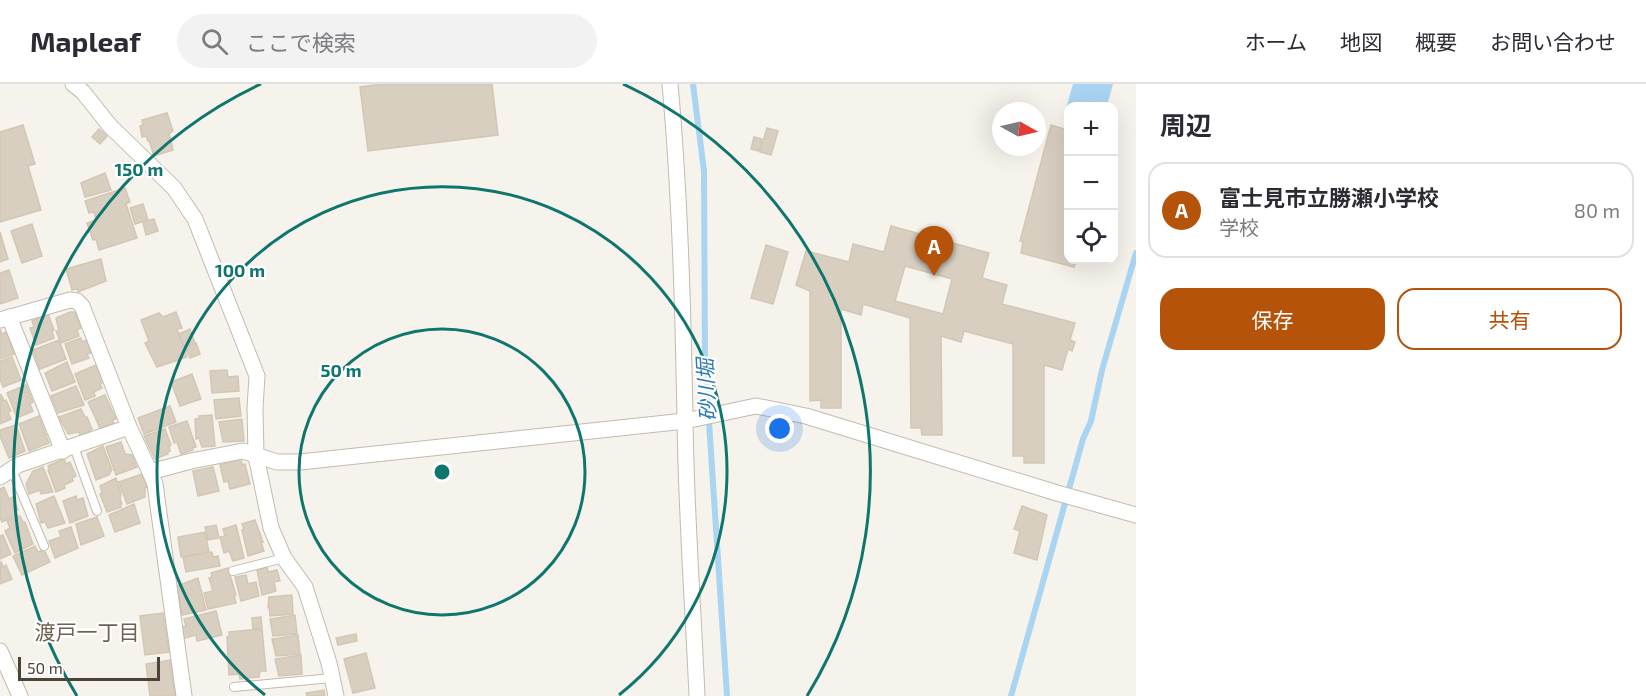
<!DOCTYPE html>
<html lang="ja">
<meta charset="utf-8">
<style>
:root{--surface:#fff;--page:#f2f2f3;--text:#2b2b33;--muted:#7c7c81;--line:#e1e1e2;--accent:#b45309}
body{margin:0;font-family:"Exo 2","Noto Sans JP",sans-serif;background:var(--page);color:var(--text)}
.controls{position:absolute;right:18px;top:18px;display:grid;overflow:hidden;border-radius:12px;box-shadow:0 6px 24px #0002}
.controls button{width:54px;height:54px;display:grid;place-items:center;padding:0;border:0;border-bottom:2px solid var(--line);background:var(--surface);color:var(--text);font:30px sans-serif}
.compass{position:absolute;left:992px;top:18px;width:54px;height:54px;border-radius:50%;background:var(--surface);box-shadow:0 6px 24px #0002;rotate:98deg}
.scale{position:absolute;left:18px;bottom:15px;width:142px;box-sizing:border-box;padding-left:6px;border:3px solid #4b4439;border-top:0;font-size:16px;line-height:21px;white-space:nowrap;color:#4b4439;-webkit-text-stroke:4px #fff;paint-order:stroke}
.you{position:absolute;left:780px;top:345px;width:21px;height:21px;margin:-15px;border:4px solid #fff;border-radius:50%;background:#1a73e8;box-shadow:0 0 0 9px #1a73e833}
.badge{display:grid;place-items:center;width:39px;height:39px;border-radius:50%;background:var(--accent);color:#fff;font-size:20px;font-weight:700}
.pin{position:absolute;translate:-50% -50px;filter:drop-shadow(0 2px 3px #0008)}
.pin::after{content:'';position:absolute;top:32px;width:21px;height:18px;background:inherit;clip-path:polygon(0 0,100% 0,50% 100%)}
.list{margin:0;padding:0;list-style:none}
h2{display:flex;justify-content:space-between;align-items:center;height:78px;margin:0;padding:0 24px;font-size:26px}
h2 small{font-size:20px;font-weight:400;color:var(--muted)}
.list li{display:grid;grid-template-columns:39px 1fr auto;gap:18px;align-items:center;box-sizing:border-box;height:96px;margin:0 12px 12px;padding:0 12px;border:2px solid var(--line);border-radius:18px}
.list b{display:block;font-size:22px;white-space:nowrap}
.list p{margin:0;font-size:20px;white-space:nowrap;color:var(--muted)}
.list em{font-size:20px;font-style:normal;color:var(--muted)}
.actions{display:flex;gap:12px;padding:18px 24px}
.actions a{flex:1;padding:14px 0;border:2px solid var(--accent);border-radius:18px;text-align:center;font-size:21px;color:var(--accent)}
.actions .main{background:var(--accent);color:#fff}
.icon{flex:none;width:33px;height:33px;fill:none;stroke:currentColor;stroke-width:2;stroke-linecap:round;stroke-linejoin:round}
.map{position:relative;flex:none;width:1136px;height:612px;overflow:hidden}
header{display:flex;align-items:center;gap:36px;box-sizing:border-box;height:84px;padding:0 30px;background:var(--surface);border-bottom:2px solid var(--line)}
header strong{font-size:28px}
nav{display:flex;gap:33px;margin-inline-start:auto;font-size:21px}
.search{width:420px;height:54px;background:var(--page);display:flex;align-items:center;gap:15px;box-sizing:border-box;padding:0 21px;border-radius:33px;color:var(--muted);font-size:22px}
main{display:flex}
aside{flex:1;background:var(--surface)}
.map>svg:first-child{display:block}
.water{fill:#a9d4f2}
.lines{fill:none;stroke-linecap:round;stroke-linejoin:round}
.stream{stroke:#a9d4f2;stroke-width:6}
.building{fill:#d8cfc1;stroke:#d3c7b4;stroke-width:1.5;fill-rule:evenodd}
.lane-casing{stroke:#c2bbae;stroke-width:10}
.street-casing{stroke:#c2bbae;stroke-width:17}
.lane{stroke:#fff;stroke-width:8}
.street{stroke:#fff;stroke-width:15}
.ring{fill:none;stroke:#0f766e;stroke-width:3}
.labels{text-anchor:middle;stroke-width:4.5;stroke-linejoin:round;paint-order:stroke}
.water-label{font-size:21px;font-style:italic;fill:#2e7ab2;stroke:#fff}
.neighbourhood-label{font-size:21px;fill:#6e6250;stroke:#fff}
.centre{fill:#0f766e;stroke:#fff;stroke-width:3}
.ring-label{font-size:18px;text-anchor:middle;font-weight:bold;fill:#0f766e;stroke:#fff;stroke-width:4.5;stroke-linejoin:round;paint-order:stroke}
</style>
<header>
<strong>Mapleaf</strong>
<div class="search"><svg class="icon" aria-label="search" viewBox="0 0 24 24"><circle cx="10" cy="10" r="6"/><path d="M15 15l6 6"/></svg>ここで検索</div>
<nav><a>ホーム</a><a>地図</a><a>概要</a><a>お問い合わせ</a></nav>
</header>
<main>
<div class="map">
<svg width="1136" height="612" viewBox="0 0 1136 612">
<rect width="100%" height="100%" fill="#f6f3ec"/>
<path class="water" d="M1073,0H1113L1107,22H1068V28H1065Z"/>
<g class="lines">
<g class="stream">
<path d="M693,0L704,87L705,277L727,612"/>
<path d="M1011,612L1083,355L1091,337L1102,286L1136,169"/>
</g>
</g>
<g class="building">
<path d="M383,0H492L498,51L368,67L360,3Z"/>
<path d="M167,29L173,47L169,50L173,66L154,72L149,56L148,57L146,52L142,53L140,42L143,41L142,36Z"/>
<path d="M23,41L35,80L28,82L41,126L0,138V48Z"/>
<path d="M1051,41L1068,46V176H1077L1074,183L1021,169L1023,158L1020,157Z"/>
<path d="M767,44L778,47L771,71L760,68Z"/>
<path d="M99,45L107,52L100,60L92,53Z"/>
<path d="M754,53L762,55L759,67L751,65Z"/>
<path d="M105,89L111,106L85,113L81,99Z"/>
<path d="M125,104L130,118L126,120L137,154L99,166L96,155L93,156L87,139L96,136L94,128L89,129L85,117Z"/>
<path d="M143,120L148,136L135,140L130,124Z"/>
<path d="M154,135L158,147L146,151L143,138Z"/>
<path d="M32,140L42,172L22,179L11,147Z"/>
<path d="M891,142L989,169L982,194L1007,201L1002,220L1075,239L1070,256L1075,258L1072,267L1068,265L1062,286L1044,281V379H1024V372H1013V260L964,247L961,258L941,252L942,351H922L921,344H911L910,234L863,220L861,231L841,225V324H821V316L810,317V207L796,201L806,167L849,178L853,160L884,168ZM905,182L952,195L943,230L895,217Z"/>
<path d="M0,148L8,175L0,178Z"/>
<path d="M766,161L788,168L773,220L751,214Z"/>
<path d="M101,175L106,197L78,208V205L72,206L66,185Z"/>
<path d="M9,186L18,214L0,220V189Z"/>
<path d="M70,228H75L81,244L77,246L79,252L61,259L56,247H59L56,234Z"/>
<path d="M176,228L182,244L177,245L187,273L157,283L145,259L149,257L141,236L159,229L163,233Z"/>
<path d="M48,230L54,246L52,247L54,254L36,261L30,244L34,243L32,237Z"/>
<path d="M0,245L2,250L7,248L14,270L0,275Z"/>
<path d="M190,245L195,259L184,263L179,250Z"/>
<path d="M81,254L82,258L86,256L91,269L87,270L89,274L72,280L65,260Z"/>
<path d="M59,256L66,275L40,285L33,266Z"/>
<path d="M196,259L200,270L190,274L185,263Z"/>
<path d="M12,273L21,296L3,303L0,295V277Z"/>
<path d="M67,278L75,298L52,307L45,289Z"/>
<path d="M96,281L103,298L100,300L102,304L94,308L95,312L85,316L75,290Z"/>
<path d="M227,286L228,293L238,292L239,307L212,309L210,287Z"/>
<path d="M192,290L201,315L180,322L171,298Z"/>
<path d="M26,301L33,318L30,320L33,327L17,334L7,309Z"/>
<path d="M76,302L84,321L58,329L51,312Z"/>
<path d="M1,310L4,317L6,316L11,327L8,328L11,335L0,340Z"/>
<path d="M105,311L116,335L112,336L114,339L100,344L88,318Z"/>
<path d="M239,314L241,332L216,335L214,316Z"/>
<path d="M170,322L176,338L144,350L138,334Z"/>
<path d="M81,325L85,333H87L92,345L89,347L90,350L81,353L79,348L68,350L59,333Z"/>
<path d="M212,331L215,362L202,363L199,354L196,355L195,335L200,334L199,332Z"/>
<path d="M39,332L49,359L29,367L19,340Z"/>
<path d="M242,335L244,357L223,358L219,338Z"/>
<path d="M187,337L196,363L192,364L193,366L181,370L177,358L174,359L169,343Z"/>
<path d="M16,341L25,367L9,374L0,352V346Z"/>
<path d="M165,345L171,361L169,362L170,367L168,368V370L155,375L144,352Z"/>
<path d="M121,358L125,370L132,371L137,383L116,391L106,363Z"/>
<path d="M103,362L112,386L109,391L96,396L87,370Z"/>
<path d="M64,375L66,380L70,378L76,392L72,394L73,397L64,401L65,404L56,408L48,386L49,385L48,382Z"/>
<path d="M241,375L242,381L245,380L250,400L230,405L228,397L224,398L220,381Z"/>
<path d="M43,383L53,408L41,410L40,406L29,410L26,400L33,387Z"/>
<path d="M213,383L219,407L198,412L193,387Z"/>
<path d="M142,390L147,403L145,404V413L127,420L119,398Z"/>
<path d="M116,394L121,409L120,415L122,420L120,421L121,423L107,428L100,410L102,409L100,402Z"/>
<path d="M4,403L9,415L13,413L18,426L15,427L17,431L2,438L0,434V405Z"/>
<path d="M54,412L65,439L48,444L45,438L41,439L36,420Z"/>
<path d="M76,412L77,416L83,414L88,432L70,439L63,417Z"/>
<path d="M134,420L140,439L115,448L109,431Z"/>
<path d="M1022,422L1047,431L1037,476L1014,469L1020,447L1014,445Z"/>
<path d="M20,432L23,438H25L33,460L15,469L5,447L10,444L7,437Z"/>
<path d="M97,433L104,452L81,461L76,440Z"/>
<path d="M255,436L263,458H261L264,467L248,472L242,446L244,445L242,440Z"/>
<path d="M216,441L219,454L208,456L205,443Z"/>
<path d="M236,441L244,474L233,477L229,467L224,469L220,453L225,452L223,445Z"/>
<path d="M71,443L78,464L55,474L49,457L61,453L59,447Z"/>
<path d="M205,448L209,468L181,473L178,453Z"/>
<path d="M3,451L11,470L0,475V452Z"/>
<path d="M35,462L38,468L44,466L50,478L22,491L13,472Z"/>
<path d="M212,468L213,473L218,472L220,482L186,488L183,473Z"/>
<path d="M1,477L3,483L6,481L12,495L0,500Z"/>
<path d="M267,483L268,488L277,486L280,497L274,498L276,507L262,511L257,486Z"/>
<path d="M228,484L236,511H234L236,519L208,525L204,509L213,507L209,494L212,493L211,489Z"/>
<path d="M246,491L248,500L256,498L259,512L241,517L235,493Z"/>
<path d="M198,494L206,526L182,531L177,502Z"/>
<path d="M292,511L293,530L270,532L269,522L268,523L269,513Z"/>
<path d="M216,527L222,551L197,557L196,551L181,555L178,544L186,542L184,535Z"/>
<path d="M163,529L169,568L145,571L140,532Z"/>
<path d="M295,531L297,550L273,552L270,535Z"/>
<path d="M261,533L262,544L253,545L252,534Z"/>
<path d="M262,545L266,587H260L259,593L240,595L239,590L229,591L227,553H229V548Z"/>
<path d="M356,550L357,557L338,561L336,554Z"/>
<path d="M298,551L300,570L276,572L272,555Z"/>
<path d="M366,569L375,604L353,609L344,575Z"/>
<path d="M301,571L302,590L279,592L275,575Z"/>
<path d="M170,576L175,612H150L146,580Z"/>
<path d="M324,606L325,612H307L306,609Z"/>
</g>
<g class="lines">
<g class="lane-casing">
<g id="lane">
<path d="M74,363L97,427"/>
<path d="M12,386L44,462"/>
<path d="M233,487L284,474"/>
<path d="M234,603L332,594"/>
</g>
</g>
<g class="street-casing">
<g id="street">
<path d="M73,0L83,8L110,42L174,104L195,135L257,292L255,324L256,372L271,444L284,474L305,503L329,579L336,612"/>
<path d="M670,0C680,111 683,224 685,335C686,428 693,520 697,612"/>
<path d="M9,233L63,367"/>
<path d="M0,236L70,216L77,217L82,222L129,343L150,388L191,377L243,367L277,378H300L685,337L756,322L806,332L1057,409L1136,431"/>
<path d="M150,388L155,400L184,612"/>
<path d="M0,393L18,381L129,343"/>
<path d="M0,567L20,612"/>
</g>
</g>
<use href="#lane" class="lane"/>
<use href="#street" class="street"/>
</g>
<g class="ring">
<circle cx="442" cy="388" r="143"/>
<path d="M265 611A285 285 0 1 1 619 611"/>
<path d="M77 612A428 428 0 0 1 261 0M623 0A428 428 0 0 1 807 612"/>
</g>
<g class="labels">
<g class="water-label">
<text transform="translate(707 306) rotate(-93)" y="7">砂川堀</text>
</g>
<g class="neighbourhood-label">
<text x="87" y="556">渡戸一丁目</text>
</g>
</g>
<circle cx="442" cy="388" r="9" class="centre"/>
<g class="ring-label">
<text x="139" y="92">150 m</text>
<text x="240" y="193">100 m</text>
<text x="341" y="293">50 m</text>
</g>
</svg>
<div class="controls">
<button>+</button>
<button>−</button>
<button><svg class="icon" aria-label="locate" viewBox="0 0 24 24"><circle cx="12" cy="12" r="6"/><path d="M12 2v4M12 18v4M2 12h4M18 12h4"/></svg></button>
</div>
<svg class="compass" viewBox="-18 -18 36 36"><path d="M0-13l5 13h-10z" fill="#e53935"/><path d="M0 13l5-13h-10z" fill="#7c7c81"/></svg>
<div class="scale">50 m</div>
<div class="you"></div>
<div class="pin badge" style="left:934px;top:192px">A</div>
</div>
<aside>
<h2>周辺<small></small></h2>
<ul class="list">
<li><span class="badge">A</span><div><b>富士見市立勝瀬小学校</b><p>学校</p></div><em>80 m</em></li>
</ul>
<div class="actions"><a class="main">保存</a><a>共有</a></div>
</aside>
</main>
